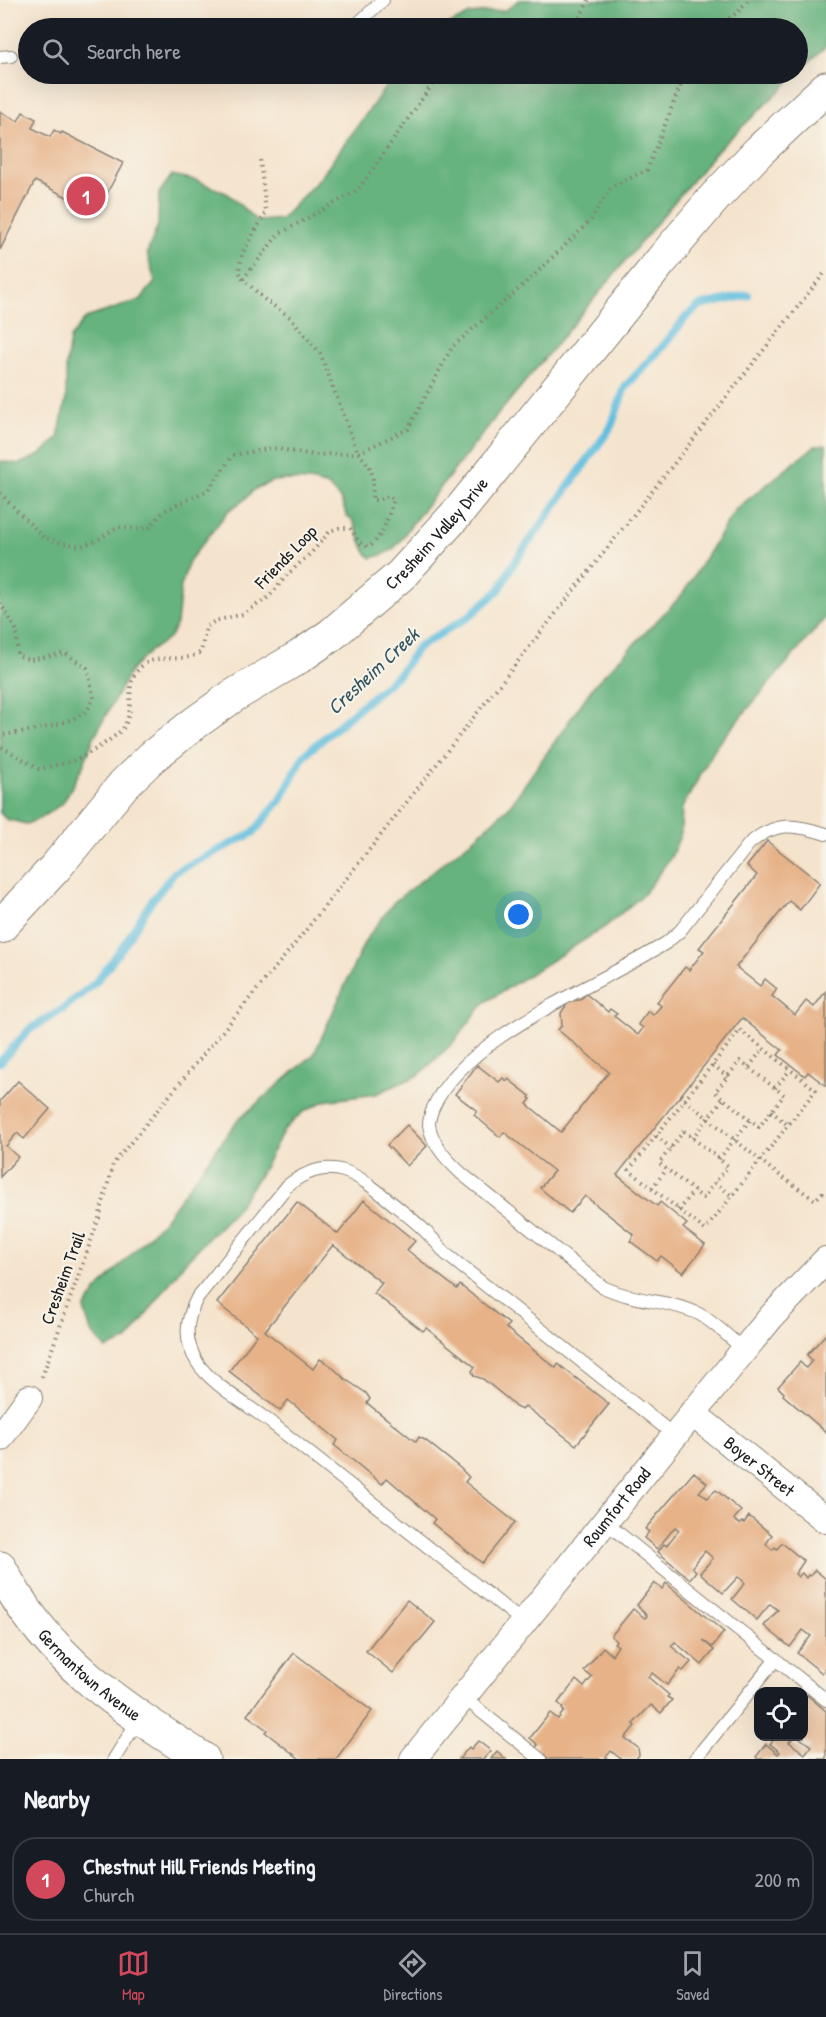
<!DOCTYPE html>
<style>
:root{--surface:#171b24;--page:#20242c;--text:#f1f3f6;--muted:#9ea1a6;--line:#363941;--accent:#d1495b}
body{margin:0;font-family:"Patrick Hand",sans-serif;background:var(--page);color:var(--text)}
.controls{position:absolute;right:18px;bottom:18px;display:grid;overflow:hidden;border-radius:12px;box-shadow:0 6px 24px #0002}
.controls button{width:54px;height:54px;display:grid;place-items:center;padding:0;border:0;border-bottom:2px solid var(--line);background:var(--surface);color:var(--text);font:30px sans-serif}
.you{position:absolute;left:519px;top:915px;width:21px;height:21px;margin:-15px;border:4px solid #fff;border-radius:50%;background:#1a73e8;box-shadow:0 0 0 9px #1a73e833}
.badge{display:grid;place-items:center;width:39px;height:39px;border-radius:50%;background:var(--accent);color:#fff;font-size:20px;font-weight:700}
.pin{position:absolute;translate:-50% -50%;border:3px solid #fff;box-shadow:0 2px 6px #0006}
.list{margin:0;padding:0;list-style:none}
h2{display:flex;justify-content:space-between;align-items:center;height:78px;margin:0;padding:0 24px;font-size:26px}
h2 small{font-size:20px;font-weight:400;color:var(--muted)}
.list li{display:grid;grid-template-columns:39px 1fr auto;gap:18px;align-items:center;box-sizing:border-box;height:84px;margin:0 12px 12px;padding:0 12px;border:2px solid var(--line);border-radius:24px}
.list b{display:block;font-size:22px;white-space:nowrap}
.list p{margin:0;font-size:20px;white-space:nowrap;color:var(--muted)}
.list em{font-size:20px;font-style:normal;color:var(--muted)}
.icon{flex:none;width:33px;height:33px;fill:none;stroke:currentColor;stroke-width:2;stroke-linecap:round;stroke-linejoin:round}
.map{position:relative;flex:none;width:826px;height:1759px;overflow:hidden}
.search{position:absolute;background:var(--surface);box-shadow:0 6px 24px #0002;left:18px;right:18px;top:18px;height:66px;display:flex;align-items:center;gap:15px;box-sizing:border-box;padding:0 21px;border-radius:33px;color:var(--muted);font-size:22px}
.sheet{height:174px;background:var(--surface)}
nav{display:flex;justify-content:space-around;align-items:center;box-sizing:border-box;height:84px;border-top:2px solid var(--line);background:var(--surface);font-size:16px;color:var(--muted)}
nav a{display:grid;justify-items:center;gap:3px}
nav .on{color:var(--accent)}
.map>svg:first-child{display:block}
.forest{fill:#66b37e;stroke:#41684d;stroke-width:1.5}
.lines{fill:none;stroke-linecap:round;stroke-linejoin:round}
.stream{stroke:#60bede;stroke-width:8}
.building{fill:#e7b288}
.lane-casing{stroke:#888074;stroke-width:14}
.street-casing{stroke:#888074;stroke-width:28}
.secondary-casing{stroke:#888074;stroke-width:35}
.primary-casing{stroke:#888074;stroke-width:35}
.path{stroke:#888074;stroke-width:4;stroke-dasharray:1.5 4.5;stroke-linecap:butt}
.lane{stroke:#fff;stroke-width:12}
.street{stroke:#fff;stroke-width:26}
.secondary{stroke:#fff;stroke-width:33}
.primary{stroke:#fff;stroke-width:33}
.labels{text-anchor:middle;stroke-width:4.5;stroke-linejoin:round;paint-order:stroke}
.street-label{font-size:18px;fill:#1c1c1c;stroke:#f7f3e8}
.water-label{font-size:20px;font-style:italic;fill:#345560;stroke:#f7f3e8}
</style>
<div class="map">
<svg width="826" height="1759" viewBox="0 0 826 1759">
<rect width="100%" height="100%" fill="#f7f3e8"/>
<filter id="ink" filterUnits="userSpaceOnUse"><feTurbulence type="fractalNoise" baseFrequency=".0167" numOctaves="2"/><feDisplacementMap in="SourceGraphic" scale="12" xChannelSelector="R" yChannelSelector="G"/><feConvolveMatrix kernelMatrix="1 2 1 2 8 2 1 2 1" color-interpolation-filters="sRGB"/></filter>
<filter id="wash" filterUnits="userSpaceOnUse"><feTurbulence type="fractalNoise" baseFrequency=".008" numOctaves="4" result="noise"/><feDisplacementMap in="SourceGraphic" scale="24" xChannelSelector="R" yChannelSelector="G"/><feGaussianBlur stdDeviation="1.35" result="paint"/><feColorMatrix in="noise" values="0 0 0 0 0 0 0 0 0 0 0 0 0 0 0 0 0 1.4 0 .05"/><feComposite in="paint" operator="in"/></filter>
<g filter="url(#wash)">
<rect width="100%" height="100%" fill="#f5e4cd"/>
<g class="forest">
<path d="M519,0H826V46L715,153L495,418L408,529C398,547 391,554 371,558L365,551L353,521L347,516L341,500L328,486L310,481L287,480L273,481L255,489L243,501L229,510L189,561L181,586L177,624L169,638L149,652L131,670L94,737L84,764L63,803L39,819L26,824L6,819L0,813V461L19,464L40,455L58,438L66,399V366L70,338L86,318L140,300L155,282L147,253L158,225L159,193L172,175L196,180L228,194L257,221L281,219L320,178L395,74H798V28H442L470,14L506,10Z"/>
<path d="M826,445V617L717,745L682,808L681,833L671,857L644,894L605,927L484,1003L453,1043L419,1075L376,1094L324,1101L303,1112L284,1130L261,1173L235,1211L185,1262L128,1340L106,1349L91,1332L84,1309L97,1290L163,1221L237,1121L314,1054L365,941L394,902L472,840L509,807L595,684L682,595L735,510L815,446Z"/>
</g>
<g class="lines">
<path class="stream" d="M0,1062L30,1029L62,1010L96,982L124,945L151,902L175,872L253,833L281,799L304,755L400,673L418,647L468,617L499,590L512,566L611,427L625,387L665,344L686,317L699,306L748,295"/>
</g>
<g id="blocks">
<g class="building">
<path d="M0,112L18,121L23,112L36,119L32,128L50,137L54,130L61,134L62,132L123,163L97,212L35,181L0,250Z"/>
<path d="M767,841L820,883L800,910L789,901L736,967L760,986L765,979L777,989L772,996L795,1015L806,1001L814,1007L826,991V1086L808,1072L805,1076L778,1055L782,1050L742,1018L617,1175L657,1206L660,1202L687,1224L683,1228L705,1245L683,1273L661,1256L657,1261L630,1241L634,1235L585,1196L570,1213L540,1188L554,1171L504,1132L500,1137L474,1115L477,1111L455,1094L477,1065L499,1082L503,1078L507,1081L508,1079L530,1096L529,1098L531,1099L527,1104L561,1132L609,1072L558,1030L562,1025L561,1013L569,1001L580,1000L586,994L608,1012L610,1009L617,1014L614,1016L638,1035L643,1028L638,1024L648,1011L653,1015L661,1006L657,1002L685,967L689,970L704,951L699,948L757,875L747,866Z"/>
<path d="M18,1081L50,1109L24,1139L17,1133L6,1146L18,1157L0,1177V1101Z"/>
<path d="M407,1125L427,1146L407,1166L387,1145Z"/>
<path d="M364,1200L415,1241L407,1250L457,1289L460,1285L509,1324L506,1328L556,1368L558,1364L609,1404L576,1445L525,1406L522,1410L515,1407L509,1400L483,1379L474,1376L472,1371L475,1367L426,1328L423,1331L374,1293L382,1283L333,1245L265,1331L313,1369L320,1359L330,1365L345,1379L366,1393L370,1399L367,1403L416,1442L419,1437L425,1440L460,1468L469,1477L465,1482L515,1522L482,1563L432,1523L435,1519L387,1478L382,1484L334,1445L338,1440L288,1400L280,1411L229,1371L257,1335L217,1303L297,1202L338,1234Z"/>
<path d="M826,1334V1432L783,1395L784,1393L778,1387L800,1362L806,1368L810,1363L812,1360L807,1355Z"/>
<path d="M694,1472L707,1483L699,1492L703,1494L707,1498L716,1490L741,1511L734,1519L735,1521L740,1524L742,1522L744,1523L749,1516L772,1535L766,1544L772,1550L775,1547L777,1549L782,1543L804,1561L795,1574L798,1577L802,1573L806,1578L808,1575L810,1576L815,1570L826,1579V1668L822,1673L797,1653L811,1636L803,1630L790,1647L764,1626L778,1610L770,1604L757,1620L732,1599L745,1583L741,1579L738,1577L723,1593L700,1573L713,1558L705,1551L692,1567L696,1571L690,1579L658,1552L664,1544L666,1546L679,1530L675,1527L657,1549L644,1538L649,1532L645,1529Z"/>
<path d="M654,1583L662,1589L666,1583L724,1632L712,1647L703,1640L714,1650L702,1665L675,1642L671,1646L691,1662L683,1671L680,1669L667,1685L652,1673L648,1677L669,1695L667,1697L672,1700L661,1713L651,1705L633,1724L635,1726L625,1738L638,1748L639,1755L636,1759H621L611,1751L606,1757L609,1759H549L535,1748L538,1745L530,1738L550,1713L558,1719L564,1711L562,1709L563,1707L558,1703L576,1680L584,1687L592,1677L584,1671L603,1647L612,1655L618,1646L614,1643L616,1641L611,1636L633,1609L645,1618L647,1616L637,1605Z"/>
<path d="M407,1600L435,1622L393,1673L366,1651Z"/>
<path d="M294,1653L372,1711L336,1759H300L265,1732L267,1730L247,1715Z"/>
<path d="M807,1695L826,1711V1759H758L756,1757L766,1744L778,1754L780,1752L770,1744L776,1737H789L792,1739L789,1742L805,1754L811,1746L798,1737H804V1696L805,1698Z"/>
<path d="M478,1741L491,1751L483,1759H459L469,1747L471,1749Z"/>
<path d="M497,1751L506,1759H491Z"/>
</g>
</g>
</g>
<g filter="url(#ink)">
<use href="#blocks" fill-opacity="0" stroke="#888074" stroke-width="1.5"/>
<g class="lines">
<g class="lane-casing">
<g id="lane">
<path d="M353,28L383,0"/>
<path d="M0,57L11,56"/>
<path d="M744,1350C730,1338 715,1323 699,1314C670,1300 635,1302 603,1287L462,1174C448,1161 432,1145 429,1125C429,1120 431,1113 433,1108C465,1035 600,985 666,943L680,931L749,844C775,821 794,824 826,834"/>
<path d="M605,1522L826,1700"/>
<path d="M523,1622C440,1557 357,1490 274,1425C253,1408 210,1384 197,1362C183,1339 186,1320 197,1298L288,1185C331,1153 356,1173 391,1202C413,1220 428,1231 446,1254L674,1435"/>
<path d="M463,1697L540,1759"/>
<path d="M114,1759L139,1719"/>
<path d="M695,1759L776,1659"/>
</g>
</g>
<g class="street-casing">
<g id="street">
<path id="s1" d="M692,1413L826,1520"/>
<path d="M0,1438L29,1398"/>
<path id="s2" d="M413,1759L744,1350L772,1316L826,1260"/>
</g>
</g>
<g class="secondary-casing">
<g id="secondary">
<path id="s3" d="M0,927L55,868L124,784L152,757L195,723L233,696L299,657L331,635L401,575L461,509L661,261L715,197L759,151L826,88"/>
</g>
</g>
<g class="primary-casing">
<g id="primary">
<path id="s4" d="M0,1568C46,1659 120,1706 203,1759"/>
</g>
</g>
<g class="path">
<path d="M574,28L589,0"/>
<path d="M714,28L738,12L748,0"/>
<path d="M260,160L266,212L242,254L239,271L243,279L264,299L291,318L320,353L358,453L408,429L452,347L529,280L591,220L611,187L647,170L685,74"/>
<path d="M243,279L279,234L358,190L436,79L447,74"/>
<path d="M0,493L43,537L61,543L81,546L99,539L117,527L141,529L150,527L164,511L208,490L233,455L273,448L314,455L358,453C375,470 374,477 372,500H377L389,496L394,500C388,515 383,539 368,547L360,543L350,528H339L330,531L314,550L288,574L269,597L243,614L215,621L206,627L201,652C181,665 155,650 138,670C127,682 132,700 129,714C128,717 126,724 124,727C117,737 86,756 75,760C64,764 51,766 39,769L0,746"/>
<path d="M0,603L17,631V655L30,660L65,653L87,668L94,698C92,702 90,707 87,710C77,723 18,734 0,735"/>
<path d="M740,1030L816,1090L705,1230L629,1170Z"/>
<path d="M740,1061L784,1095L759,1127L715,1092Z"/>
<path d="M713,1065L728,1077"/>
<path d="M749,1067L763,1049"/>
<path d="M775,1088L790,1070"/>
<path d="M680,1096L775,1172L815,1200L823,1192L826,1195"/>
<path d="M771,1111L788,1125"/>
<path d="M684,1131L728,1166L703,1198L659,1163Z"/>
<path d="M656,1136L671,1148"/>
<path d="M692,1138L723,1099"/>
<path d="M719,1159L750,1120"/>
<path d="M715,1182L732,1196"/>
<path d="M652,1188L667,1169"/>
<path d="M678,1210L694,1191"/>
<path d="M42,1377L99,1218L113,1164L298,940L826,271"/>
</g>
<use href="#lane" class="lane"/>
<use href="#street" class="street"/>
<use href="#secondary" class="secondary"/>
<use href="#primary" class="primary"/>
</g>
</g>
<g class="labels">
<g class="street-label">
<text dy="6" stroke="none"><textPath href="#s3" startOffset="592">Cresheim Valley Drive</textPath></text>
<text transform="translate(286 557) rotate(-46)" y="6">Friends Loop</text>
<text transform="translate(63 1278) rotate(-70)" y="6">Cresheim Trail</text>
<text dy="6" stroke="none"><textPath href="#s1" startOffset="86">Boyer Street</textPath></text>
<text dy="6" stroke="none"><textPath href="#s2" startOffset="324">Roumfort Road</textPath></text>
<text dy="6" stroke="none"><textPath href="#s4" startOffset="141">Germantown Avenue</textPath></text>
</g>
<g class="water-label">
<text transform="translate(373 671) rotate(-43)" y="7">Cresheim Creek</text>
</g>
</g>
</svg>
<div class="controls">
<button><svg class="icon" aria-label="locate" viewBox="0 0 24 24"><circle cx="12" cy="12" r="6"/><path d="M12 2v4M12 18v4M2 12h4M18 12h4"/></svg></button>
</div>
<div class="you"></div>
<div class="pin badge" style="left:86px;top:196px">1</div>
<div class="search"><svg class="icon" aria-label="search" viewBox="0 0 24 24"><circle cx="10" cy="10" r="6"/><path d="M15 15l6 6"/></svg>Search here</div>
</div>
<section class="sheet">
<h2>Nearby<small></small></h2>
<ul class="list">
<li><span class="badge">1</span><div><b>Chestnut Hill Friends Meeting</b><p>Church</p></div><em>200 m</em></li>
</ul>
</section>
<nav>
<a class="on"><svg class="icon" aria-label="map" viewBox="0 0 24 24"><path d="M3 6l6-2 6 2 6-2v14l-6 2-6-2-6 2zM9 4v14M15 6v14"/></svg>Map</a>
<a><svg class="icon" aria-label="directions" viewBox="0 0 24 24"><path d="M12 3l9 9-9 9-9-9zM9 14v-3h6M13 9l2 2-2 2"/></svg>Directions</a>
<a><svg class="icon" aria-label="saved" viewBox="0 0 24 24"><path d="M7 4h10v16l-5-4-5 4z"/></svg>Saved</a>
</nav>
